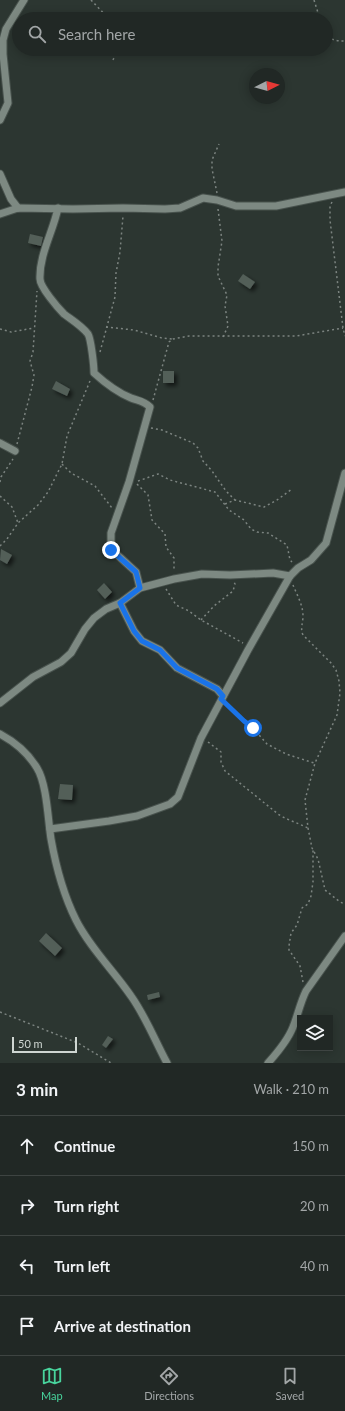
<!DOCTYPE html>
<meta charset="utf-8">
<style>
:root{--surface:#212825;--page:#2d3432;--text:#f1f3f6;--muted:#a2a6a7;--line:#3e4442;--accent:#48d49d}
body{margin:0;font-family:Lato,sans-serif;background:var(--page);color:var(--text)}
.controls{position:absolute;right:12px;bottom:12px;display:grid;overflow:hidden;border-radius:0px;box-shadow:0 2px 10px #0003}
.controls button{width:36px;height:36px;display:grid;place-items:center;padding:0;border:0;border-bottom:1px solid var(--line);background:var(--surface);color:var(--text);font:20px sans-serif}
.compass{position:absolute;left:249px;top:68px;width:36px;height:36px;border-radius:50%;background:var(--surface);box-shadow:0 2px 10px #0003;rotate:84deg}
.scale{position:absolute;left:12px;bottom:10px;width:65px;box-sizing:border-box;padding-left:4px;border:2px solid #cfd6d2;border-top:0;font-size:11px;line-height:14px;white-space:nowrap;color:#cfd6d2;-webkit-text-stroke:3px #2c3631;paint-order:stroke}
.stop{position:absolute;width:12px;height:12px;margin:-9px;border:3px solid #1a73e8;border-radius:50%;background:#fff}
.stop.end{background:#1a73e8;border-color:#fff;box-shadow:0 1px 4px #0008}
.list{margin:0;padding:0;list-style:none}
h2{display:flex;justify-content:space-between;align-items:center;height:52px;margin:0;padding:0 16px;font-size:17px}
h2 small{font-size:13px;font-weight:400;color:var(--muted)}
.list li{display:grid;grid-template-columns:26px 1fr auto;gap:12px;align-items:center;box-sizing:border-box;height:60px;padding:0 16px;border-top:1px solid var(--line)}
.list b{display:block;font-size:15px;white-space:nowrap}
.list em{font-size:13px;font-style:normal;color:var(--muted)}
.icon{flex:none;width:22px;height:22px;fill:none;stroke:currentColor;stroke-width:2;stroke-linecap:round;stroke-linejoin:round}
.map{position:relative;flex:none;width:345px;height:1063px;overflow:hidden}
.search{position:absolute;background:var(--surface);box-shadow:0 2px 10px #0003;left:12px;right:12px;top:12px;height:44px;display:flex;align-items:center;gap:10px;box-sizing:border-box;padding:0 14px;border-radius:22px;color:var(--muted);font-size:15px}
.sheet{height:292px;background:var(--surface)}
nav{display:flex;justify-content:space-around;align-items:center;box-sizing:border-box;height:56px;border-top:1px solid var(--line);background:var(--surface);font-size:11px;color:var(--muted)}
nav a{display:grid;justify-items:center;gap:2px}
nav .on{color:var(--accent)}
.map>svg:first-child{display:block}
.building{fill:#535e58;filter:url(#shadow)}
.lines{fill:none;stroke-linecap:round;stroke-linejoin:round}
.minor-casing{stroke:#48524d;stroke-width:9}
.path{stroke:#7c8480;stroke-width:1.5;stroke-dasharray:2 3;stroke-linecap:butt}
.minor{stroke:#7d8982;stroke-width:7}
.route{stroke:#1a73e8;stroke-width:5}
</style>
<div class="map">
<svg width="345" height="1063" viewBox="0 0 345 1063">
<defs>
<filter id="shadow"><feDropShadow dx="3" dy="3" stdDeviation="2" flood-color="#0009"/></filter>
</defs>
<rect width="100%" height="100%" fill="#2c3631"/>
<g class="building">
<path d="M30,234L43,237L41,246L28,243Z"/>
<path d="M243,274L255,282L250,289L238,281Z"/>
<rect x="163" y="371" width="11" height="12"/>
<path d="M56,381L70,389L67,396L52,389Z"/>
<path d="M1,549L12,555L7,564L0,560Z"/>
<path d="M104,583L112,592L105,599L97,590Z"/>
<path d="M60,784L73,785L72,800L58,799Z"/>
<path d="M46,933L62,948L55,956L39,941Z"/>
<path d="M159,992L160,997L148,1000L147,995Z"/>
<path d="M108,1036L113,1039L106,1048L102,1045Z"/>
</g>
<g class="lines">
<g class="minor-casing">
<g id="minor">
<path d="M0,120L8,103L3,54V40L6,29L24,0"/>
<path d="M0,174L11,199L18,208"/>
<path d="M58,208C53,232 39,255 40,279C40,287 58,308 64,314C72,320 82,326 88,334C91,339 94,366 94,373C105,383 116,392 131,398C139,401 144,401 150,407L129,482L111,533V549L136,572L140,588"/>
<path d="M0,214L18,208L73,209L123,208L165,209L180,208L203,198L217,200L236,206H276L345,192"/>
<path d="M0,443L15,451"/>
<path d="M120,603L134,631L142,641L160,650L177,668L217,689L223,696"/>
<path d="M0,703L33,677L61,662L71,653L85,629L94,618L106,609L120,603L140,588L174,579L202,574L230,575L273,573L290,576"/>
<path d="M0,734C15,742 28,753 37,768C47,784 48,821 51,839C56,867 64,896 76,920C90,948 114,971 131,996C146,1017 155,1041 167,1063"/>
<path d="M50,829L109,821L137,816L170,804L178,797L201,738L248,650L290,576L298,568L311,560L326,543L345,473"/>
<path d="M268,1063C277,1053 288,1040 293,1027C298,1015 300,1003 306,991L345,936"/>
</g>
</g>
<g class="path">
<path d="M91,0L109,19"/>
<path d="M314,0L320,19"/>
<path d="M326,31C331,41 335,41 345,41"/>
<path d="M113,60L118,49"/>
<path d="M217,193L212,169V160L219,144"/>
<path d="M332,202L330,206V220L343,328L345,336"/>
<path d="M218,209L222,241L218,267V276L227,295L225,306L228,326L223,337"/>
<path d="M106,327L134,330L162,338L173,339"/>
<path d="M0,329L11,332L34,328"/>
<path d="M100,352L115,297L116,273L120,252L123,216"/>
<path d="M153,400L169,342L173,339L189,336H296L343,328"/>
<path d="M151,428L162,430L193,443L198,448L203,461L212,471L226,491L235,500"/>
<path d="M17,444L32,387L34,375L30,361L33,352L37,291"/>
<path d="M62,464L71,473L95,486L112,508"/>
<path d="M138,481L158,474L170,480L215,492L229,510L244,520L251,529L257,532L268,533L287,545L290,560L292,562"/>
<path d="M0,482L1,477L13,459"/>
<path d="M137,484L148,495L152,520L165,534L166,547L174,558V571"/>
<path d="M0,496L12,507L18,523"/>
<path d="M225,504L235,500L264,507L277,500L292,489"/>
<path d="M0,546L7,539L18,523L38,505L48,492L62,464L67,436L90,381"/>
<path d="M293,585C297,595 303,605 303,616C303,623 300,629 303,635L331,663L336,670L339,681L340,693L337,715L315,763L305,800L308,828L312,848L318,859L325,890L340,902L345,904"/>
<path d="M166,589L176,605L189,611L201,620L243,643"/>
<path d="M201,620L214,606L233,591L235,584L234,582"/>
<path d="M227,704L244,721L253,728L267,744L286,754L314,763"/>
<path d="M208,742L221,752V762L225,771L278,814C287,820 298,823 308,828"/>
<path d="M303,982L300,966L289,950V946L291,933L297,925L302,908L308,904L311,896L313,882V850"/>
<path d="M0,1012L78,1043L111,1063"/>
</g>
<use href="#minor" class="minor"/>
</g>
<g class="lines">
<path class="route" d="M111,550L136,572L140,588L120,603L134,631L142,641L160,650L177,668L217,689L223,696L221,699L244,721L253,728"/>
</g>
</svg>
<div class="controls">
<button><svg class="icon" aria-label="layers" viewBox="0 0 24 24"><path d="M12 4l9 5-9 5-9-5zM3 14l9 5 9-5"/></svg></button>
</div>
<svg class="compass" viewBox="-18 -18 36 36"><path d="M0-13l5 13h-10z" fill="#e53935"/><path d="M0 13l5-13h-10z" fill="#a2a6a7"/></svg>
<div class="scale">50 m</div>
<div class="stop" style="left:253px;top:728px"></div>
<div class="stop end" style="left:111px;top:550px"></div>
<div class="search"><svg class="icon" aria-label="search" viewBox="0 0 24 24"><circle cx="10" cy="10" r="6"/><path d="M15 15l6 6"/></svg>Search here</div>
</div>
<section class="sheet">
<h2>3 min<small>Walk · 210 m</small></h2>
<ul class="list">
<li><svg class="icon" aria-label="ahead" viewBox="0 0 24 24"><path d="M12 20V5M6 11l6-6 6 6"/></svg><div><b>Continue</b></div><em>150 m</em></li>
<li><svg class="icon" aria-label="right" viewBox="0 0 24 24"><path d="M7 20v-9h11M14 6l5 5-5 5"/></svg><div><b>Turn right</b></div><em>20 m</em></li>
<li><svg class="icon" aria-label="left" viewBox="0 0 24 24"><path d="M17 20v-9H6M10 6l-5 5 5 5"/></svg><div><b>Turn left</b></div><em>40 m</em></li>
<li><svg class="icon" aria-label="arrive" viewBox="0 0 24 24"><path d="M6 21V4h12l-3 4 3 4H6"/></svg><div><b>Arrive at destination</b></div></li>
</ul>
</section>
<nav>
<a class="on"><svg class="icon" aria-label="map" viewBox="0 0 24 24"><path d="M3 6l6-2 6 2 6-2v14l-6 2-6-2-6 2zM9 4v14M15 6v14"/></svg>Map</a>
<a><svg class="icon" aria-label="directions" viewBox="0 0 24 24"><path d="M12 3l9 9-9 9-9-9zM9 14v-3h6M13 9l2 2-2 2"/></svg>Directions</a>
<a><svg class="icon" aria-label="saved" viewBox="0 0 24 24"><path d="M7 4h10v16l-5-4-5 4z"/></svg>Saved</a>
</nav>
